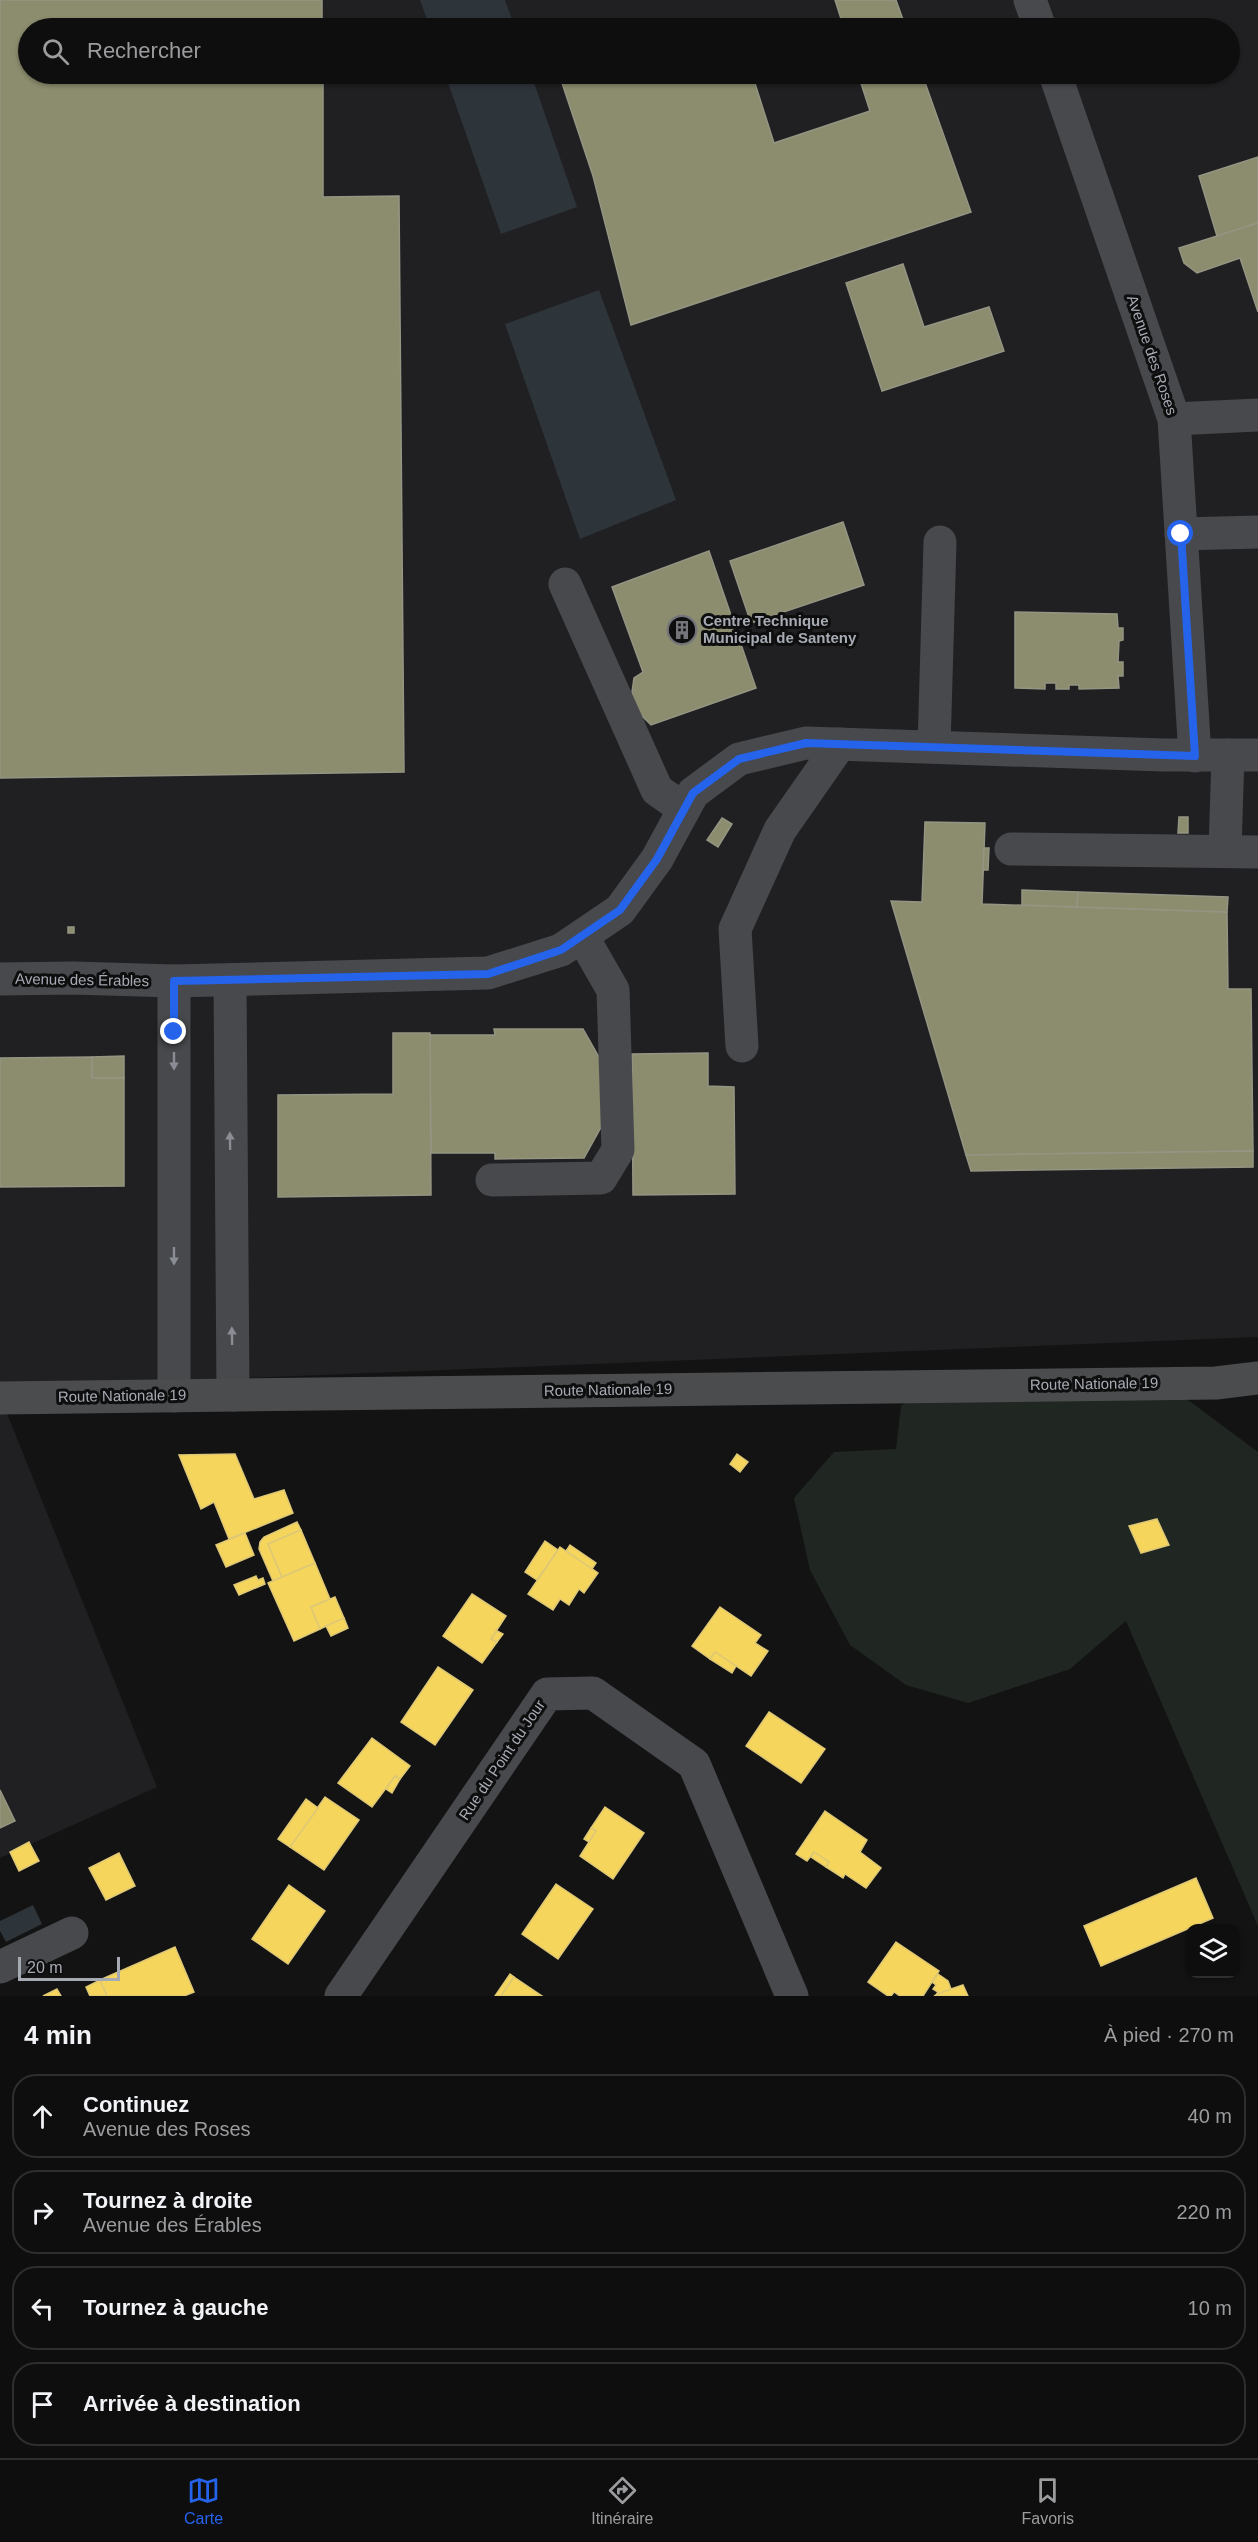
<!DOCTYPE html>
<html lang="fr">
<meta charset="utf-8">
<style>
:root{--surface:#0e0e0f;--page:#1c1c1d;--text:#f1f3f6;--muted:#9b9c9e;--line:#2e2e2f;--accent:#2563eb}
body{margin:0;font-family:Arial,sans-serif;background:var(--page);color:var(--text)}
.controls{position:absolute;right:18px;bottom:18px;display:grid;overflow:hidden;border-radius:12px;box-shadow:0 2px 4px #0004}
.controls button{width:54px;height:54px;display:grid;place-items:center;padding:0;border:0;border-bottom:2px solid var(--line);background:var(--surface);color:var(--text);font:30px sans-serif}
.scale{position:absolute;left:18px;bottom:15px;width:102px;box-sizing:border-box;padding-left:6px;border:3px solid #a6aab3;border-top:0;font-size:16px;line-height:21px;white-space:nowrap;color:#a6aab3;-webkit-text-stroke:4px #0e0e0f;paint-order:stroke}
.stop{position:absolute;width:18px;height:18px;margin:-14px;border:4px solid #2563eb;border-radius:50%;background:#fff}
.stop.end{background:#2563eb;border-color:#fff;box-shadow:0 2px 6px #0008}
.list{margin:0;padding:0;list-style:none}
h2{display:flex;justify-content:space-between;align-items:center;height:78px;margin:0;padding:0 24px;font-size:26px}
h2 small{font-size:20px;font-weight:400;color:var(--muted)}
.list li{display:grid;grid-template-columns:39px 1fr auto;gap:18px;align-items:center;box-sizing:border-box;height:84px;margin:0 12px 12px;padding:0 12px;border:2px solid var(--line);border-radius:24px}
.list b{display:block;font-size:22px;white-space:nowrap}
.list p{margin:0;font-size:20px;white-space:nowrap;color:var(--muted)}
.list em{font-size:20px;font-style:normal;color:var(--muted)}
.icon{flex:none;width:33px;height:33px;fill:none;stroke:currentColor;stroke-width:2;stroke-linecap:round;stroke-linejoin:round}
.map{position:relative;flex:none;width:1258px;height:1996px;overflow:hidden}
.search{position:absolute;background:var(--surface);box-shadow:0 2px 4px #0004;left:18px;right:18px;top:18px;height:66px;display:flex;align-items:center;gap:15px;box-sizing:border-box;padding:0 21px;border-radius:33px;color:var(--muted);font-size:22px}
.sheet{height:462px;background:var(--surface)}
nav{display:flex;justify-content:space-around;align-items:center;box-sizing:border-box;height:84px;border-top:2px solid var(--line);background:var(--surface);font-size:16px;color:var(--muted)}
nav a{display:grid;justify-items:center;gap:3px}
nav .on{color:var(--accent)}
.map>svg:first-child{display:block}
.built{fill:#202022;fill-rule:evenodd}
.green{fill:#202621}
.water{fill:#2d343a}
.homes{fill:#f6d55c;stroke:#dec876;stroke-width:1.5}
.industry{fill:#8c8c6e;stroke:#949583;stroke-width:1.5}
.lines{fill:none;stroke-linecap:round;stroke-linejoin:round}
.minor{stroke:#48494d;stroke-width:33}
.major{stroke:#4b4c4e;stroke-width:33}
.oneway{fill:#8a8d94}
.route{stroke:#2563eb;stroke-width:8}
.labels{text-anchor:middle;stroke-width:6;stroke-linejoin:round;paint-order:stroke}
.street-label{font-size:15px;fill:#a6aab3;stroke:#0e0e0f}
.poi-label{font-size:15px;font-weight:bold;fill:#a6aab3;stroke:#0e0e0f;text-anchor:start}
</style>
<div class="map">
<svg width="1258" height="1996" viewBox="0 0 1258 1996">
<rect width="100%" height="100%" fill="#131314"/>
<g class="built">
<path d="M0,0H1258V1337L0,1388ZM28,28H1230V74H28Z"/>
<path d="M0,1396L157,1787L0,1858Z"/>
</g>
<path class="green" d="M925,1385L1176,1391L1258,1452V1926L1126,1621L1070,1669L968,1703L906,1685L850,1645L810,1570L794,1498L834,1452L896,1449L901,1406Z"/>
<g class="water">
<path d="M420,0H505L515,28H430Z"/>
<path d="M445,74H531L577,207L501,234Z"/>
<path d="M599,290L676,500L580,539L505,324Z"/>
<path d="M33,1905L42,1924L6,1942L0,1931V1921Z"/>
</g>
<g class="homes">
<path d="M235,1454L254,1499L284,1490L293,1513L229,1539L214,1502L201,1509L179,1455Z"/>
<path d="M737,1454L748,1462L740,1472L730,1464Z"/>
<path d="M1157,1519L1169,1545L1141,1553L1129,1526Z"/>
<path d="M297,1522L301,1530L268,1544L282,1577L273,1581L259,1549L260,1542L264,1537Z"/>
<path d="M301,1530L315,1563L282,1577L268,1544Z"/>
<path d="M245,1533L254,1555L226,1567L216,1545Z"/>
<path d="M545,1541L558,1550L537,1580L525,1572Z"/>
<path d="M570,1545L596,1563L592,1569L566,1551Z"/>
<path d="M560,1547L598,1573L584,1593L579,1589L569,1605L560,1599L553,1610L528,1594Z"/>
<path d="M315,1563L330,1599L311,1607L320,1629L294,1641L268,1583Z"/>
<path d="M256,1576L258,1580L263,1578L265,1584L239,1595L234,1585Z"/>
<path d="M472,1594L506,1616L491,1639L497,1642L482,1663L443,1636Z"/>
<path d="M335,1597L344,1618L320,1629L311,1607Z"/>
<path d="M720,1607L761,1635L755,1643L768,1651L751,1676L715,1652L710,1659L692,1646Z"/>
<path d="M344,1618L348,1628L331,1636L326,1626Z"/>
<path d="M497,1631L503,1634L497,1642L491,1639Z"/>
<path d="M715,1652L736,1666L732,1673L710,1659Z"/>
<path d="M438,1667L473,1690L435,1745L401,1722Z"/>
<path d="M769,1712L825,1749L801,1783L746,1746Z"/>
<path d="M372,1738L410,1766L400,1779L395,1776L372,1807L338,1783Z"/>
<path d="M395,1776L400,1779L392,1793L386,1789Z"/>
<path d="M325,1797L359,1820L324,1870L290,1847Z"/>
<path d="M306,1799L318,1808L290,1847L278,1839Z"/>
<path d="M605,1807L644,1833L613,1879L580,1856L596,1831L591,1828Z"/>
<path d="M825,1811L867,1840L860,1852L881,1868L866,1888L845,1874L843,1878L826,1867L829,1862L814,1852L807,1861L796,1854Z"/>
<path d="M591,1828L596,1831L589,1842L584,1839Z"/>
<path d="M29,1842L39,1861L19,1871L10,1852Z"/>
<path d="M814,1852L829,1862L826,1867L811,1857Z"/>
<path d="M119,1853L135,1886L106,1900L89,1868Z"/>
<path d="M1196,1878L1213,1918L1101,1966L1084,1926Z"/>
<path d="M556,1884L593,1909L558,1959L522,1934Z"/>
<path d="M289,1885L325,1911L288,1964L252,1939Z"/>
<path d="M896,1942L939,1971L923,1996H900L894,1992L891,1996H888L868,1982Z"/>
<path d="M175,1947L194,1992L184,1996H107L100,1980Z"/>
<path d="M510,1974L514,1977L501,1996H495Z"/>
<path d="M938,1974L948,1981L951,1989L936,1995L938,1992L933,1989L936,1985L932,1982Z"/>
<path d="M514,1977L542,1996H501Z"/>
<path d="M100,1980L107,1996H90L86,1987Z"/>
<path d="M963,1985L968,1996H934L951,1989Z"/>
<path d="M57,1989L61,1996H43Z"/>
</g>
<g class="industry">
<path d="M0,0H322V28H28V74H323V197L399,196L404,772L0,778Z"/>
<path d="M835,0H896L906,28H844Z"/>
<path d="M589,74H752L774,143L870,111L858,74H922L971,212L631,325L593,176L562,83Z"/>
<path d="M1258,157V223L1217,236L1199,176Z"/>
<path d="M1258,223V312L1240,258L1197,273L1184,263L1179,248Z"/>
<path d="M903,264L924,327L989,307L1004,351L882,391L846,283Z"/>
<path d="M843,522L864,585L751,623L730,561Z"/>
<path d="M709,551L756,688L651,725L639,713L635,705L632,692L634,678L643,672L612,587Z"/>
<path d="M1015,612L1117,614L1118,628H1123V640L1119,641L1118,662H1123V676H1118L1119,688L1079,689V685H1069V689H1056V683H1045V689L1015,688Z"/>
<path d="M1179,817H1188V833H1178Z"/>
<path d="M722,818L732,824L718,847L707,840Z"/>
<path d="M925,822L985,823L982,904L1227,912L1228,989H1251L1253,1151L966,1155L891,901L922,902Z"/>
<path d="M984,848H989L988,870H983Z"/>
<path d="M1022,890L1078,892L1077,907L1022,905Z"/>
<path d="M1078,892L1228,897L1227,912L1077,907Z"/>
<rect x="68" y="927" width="6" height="6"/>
<path d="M494,1029H583L604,1066L605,1120L584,1158L495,1159V1153H431L430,1035H495Z"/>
<path d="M393,1033H430L431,1195L278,1197V1095L393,1094Z"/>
<path d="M708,1053V1086L734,1087L735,1194L633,1195L632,1054Z"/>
<path d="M124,1056V1078H92V1057Z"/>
<path d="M92,1057V1078H124V1186L0,1187V1058Z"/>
<path d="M1253,1151V1167L971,1171L966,1155Z"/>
<path d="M0,1790L15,1821L0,1828Z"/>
</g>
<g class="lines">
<g class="minor">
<path d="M1030,0L1040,28"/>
<path d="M1055,74L1174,419L1195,756"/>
<path d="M1174,419L1258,415"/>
<path d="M1181,534L1258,532"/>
<path d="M565,584L657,790L684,809"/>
<path d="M934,747L940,542"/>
<path d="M1011,849L1258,852"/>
<path d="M1225,851L1228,755"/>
<path d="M0,979L73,978L174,981L488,973L561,950L620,910L657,859L693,793L739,759L806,743L1163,755H1258"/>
<path d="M230,980L233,1395"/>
<path d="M742,1046L735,929L780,830L840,744"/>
<path d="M492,1180L601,1178L618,1150L613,990L582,936"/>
<path d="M174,1396V981"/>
<path d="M0,1967L72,1933"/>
<path d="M341,1996L547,1694L593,1693L694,1764L792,1996"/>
</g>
<path class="major" d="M0,1398L1216,1383L1258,1378"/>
</g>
<defs><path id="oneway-solid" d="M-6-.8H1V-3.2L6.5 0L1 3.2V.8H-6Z" transform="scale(1.5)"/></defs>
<g class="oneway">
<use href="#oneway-solid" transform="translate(174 1061) rotate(90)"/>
<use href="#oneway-solid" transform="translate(230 1141) rotate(-91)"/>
<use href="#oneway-solid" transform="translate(174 1256) rotate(90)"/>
<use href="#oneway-solid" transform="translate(232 1336) rotate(-91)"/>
</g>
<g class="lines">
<path class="route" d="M174,1032V981L488,974L561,950L620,910L657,859L693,793L739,759L806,743L1195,756L1181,534"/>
</g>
<defs>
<g id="building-ring" transform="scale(1.5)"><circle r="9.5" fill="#0e0e0f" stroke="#73757b" stroke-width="1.5"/><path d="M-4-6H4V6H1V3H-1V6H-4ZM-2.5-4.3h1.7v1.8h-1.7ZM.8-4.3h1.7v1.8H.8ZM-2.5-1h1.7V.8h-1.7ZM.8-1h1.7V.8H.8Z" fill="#73757b"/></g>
</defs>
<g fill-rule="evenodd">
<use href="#building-ring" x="682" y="630"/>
</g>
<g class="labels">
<g class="street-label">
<text transform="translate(1152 355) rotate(71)" y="5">Avenue des Roses</text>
<text transform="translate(82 980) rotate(1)" y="5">Avenue des Érables</text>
<text transform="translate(1094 1384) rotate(-1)" y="5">Route Nationale 19</text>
<text transform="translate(608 1390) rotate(-1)" y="5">Route Nationale 19</text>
<text transform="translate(122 1396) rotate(-1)" y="5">Route Nationale 19</text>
<text transform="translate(502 1760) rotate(-56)" y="5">Rue du Point du Jour</text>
</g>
<g class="poi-label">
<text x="703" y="626">Centre Technique<tspan x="703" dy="17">Municipal de Santeny</tspan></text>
</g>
</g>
</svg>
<div class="controls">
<button><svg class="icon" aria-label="layers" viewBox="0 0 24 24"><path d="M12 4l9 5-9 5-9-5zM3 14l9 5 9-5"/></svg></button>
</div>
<div class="scale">20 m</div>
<div class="stop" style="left:1181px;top:534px"></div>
<div class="stop end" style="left:174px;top:1032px"></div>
<div class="search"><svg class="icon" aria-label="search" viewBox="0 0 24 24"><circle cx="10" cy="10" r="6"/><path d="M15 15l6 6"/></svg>Rechercher</div>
</div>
<section class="sheet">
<h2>4 min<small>À pied · 270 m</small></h2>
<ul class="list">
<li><svg class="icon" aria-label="ahead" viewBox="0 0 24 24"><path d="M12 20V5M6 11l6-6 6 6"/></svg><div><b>Continuez</b><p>Avenue des Roses</p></div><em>40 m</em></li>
<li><svg class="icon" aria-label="right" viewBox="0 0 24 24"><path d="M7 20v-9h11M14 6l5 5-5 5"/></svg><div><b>Tournez à droite</b><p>Avenue des Érables</p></div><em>220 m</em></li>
<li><svg class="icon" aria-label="left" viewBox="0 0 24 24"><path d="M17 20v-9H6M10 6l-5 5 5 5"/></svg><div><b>Tournez à gauche</b></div><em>10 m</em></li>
<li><svg class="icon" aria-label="arrive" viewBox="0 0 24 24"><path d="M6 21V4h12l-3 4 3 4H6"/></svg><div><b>Arrivée à destination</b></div></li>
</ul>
</section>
<nav>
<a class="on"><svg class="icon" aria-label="map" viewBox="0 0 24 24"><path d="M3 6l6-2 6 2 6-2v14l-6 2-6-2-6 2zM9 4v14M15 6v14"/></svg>Carte</a>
<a><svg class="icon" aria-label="directions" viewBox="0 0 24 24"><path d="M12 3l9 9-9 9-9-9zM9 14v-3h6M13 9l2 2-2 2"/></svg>Itinéraire</a>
<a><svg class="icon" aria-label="saved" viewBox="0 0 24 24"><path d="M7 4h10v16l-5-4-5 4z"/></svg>Favoris</a>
</nav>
